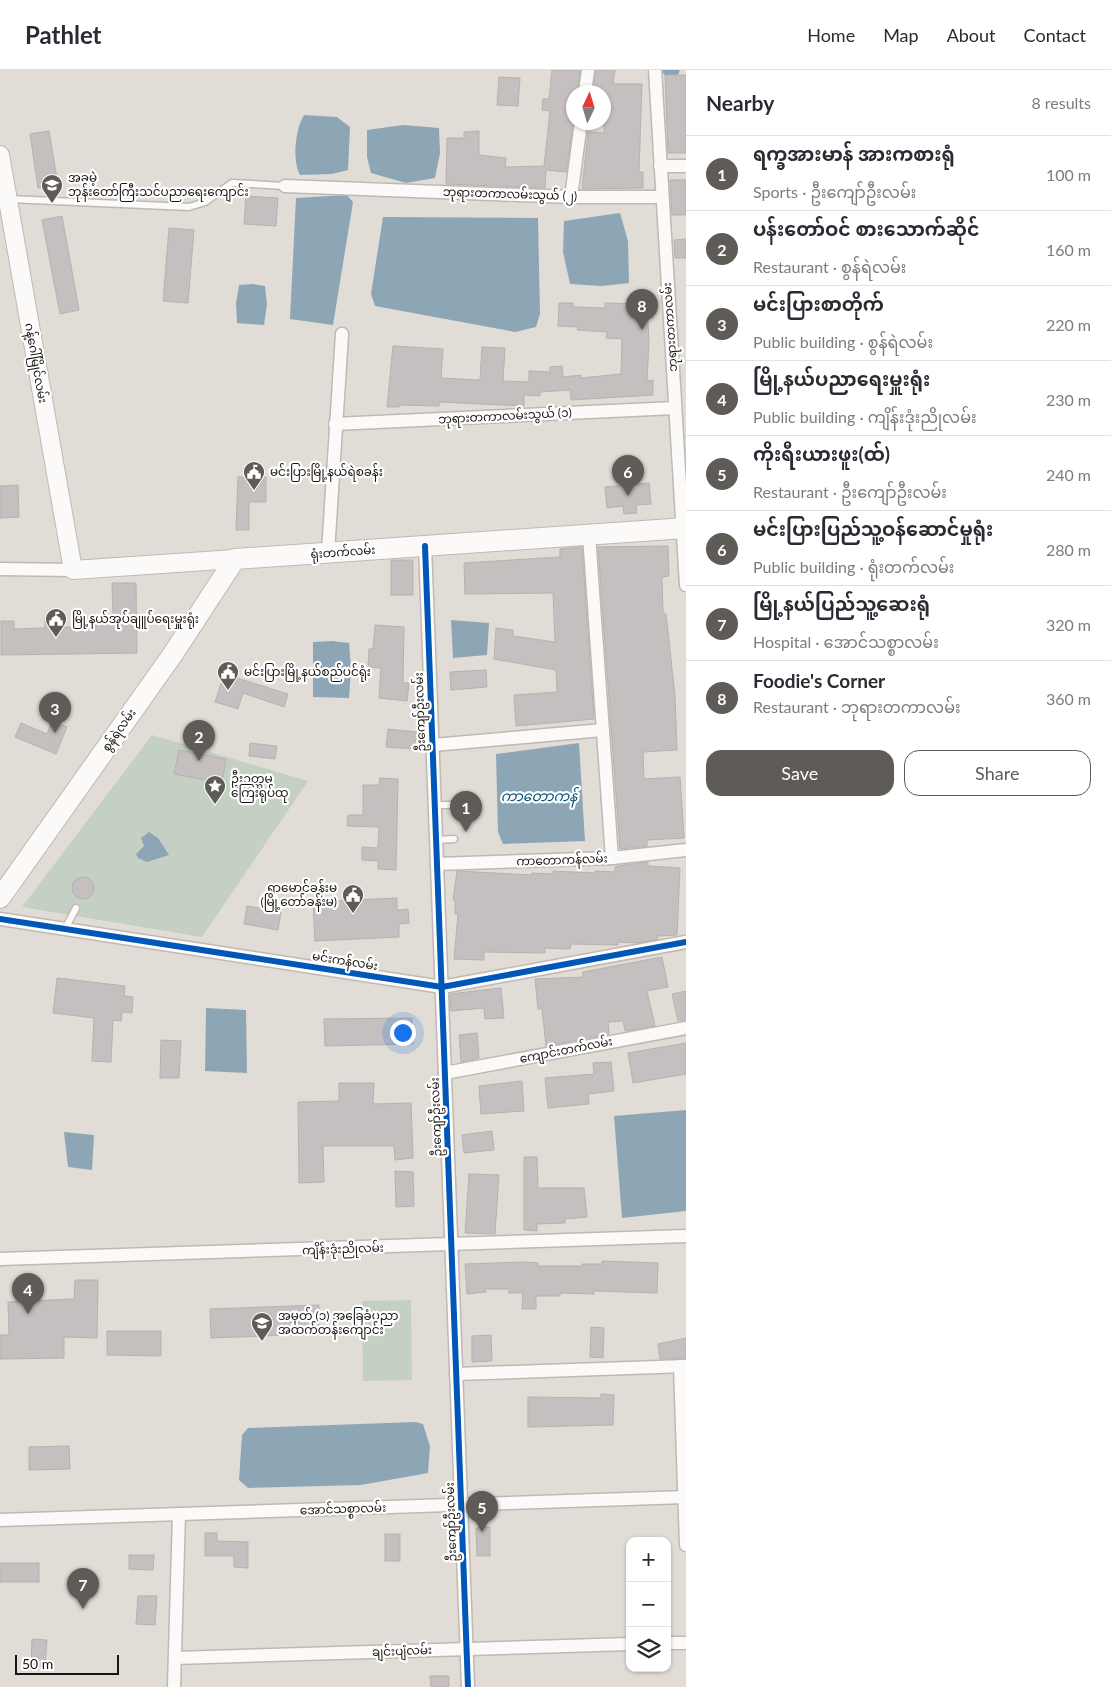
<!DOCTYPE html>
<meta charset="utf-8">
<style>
:root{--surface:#fff;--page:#f2f2f3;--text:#2b2b33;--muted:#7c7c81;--line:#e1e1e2;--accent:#5f5b56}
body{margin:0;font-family:Lato,"Noto Sans Myanmar",sans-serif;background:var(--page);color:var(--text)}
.controls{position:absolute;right:15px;bottom:15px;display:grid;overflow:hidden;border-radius:10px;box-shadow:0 1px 4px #0004}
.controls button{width:45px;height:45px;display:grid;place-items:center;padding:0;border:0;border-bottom:1px solid var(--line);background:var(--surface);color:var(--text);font:25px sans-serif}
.compass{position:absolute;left:566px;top:15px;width:45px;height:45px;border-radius:50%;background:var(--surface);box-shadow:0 1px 4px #0004;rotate:4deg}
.scale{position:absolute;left:15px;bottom:12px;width:104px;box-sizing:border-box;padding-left:5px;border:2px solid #191511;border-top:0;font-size:14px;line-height:18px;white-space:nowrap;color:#191511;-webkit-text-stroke:4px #fff;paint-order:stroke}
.you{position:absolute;left:402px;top:962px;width:18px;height:18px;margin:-12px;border:4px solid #fff;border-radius:50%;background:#1a73e8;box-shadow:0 0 0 8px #1a73e833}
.badge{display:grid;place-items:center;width:32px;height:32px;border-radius:50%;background:var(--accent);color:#fff;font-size:16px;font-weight:700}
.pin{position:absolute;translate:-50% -41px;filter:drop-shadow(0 1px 2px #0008)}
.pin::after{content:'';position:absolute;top:26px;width:18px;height:15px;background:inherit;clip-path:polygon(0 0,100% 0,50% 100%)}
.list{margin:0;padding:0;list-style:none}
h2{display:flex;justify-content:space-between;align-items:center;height:65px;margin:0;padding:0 20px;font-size:21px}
h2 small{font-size:16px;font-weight:400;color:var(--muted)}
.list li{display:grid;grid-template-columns:32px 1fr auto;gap:15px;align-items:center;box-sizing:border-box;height:75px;padding:0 20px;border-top:1px solid var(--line)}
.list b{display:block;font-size:19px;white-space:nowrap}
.list p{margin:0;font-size:16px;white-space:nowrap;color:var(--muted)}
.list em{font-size:16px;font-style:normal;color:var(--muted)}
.actions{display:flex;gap:10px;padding:15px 20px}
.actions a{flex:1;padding:11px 0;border:1px solid var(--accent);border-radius:15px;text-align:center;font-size:18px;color:var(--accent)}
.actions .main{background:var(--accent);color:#fff}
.icon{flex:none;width:28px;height:28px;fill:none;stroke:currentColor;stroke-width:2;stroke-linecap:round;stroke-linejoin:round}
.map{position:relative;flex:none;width:686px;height:1617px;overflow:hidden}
header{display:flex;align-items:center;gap:30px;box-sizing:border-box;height:70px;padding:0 25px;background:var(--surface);border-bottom:1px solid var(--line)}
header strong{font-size:24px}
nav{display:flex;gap:28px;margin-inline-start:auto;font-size:18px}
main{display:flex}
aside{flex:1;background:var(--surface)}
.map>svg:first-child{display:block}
.green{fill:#c4d0c4}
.water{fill:#8da6b6}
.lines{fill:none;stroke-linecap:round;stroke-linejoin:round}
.canal{stroke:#8da6b6;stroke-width:15}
.building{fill:#c5c0bf;stroke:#b7b1b0}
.lane-casing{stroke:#beb9b5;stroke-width:9}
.street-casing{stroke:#beb9b5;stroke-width:15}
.secondary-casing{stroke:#beb9b5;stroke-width:20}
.primary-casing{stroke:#beb9b5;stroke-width:22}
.lane{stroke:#fbfaf9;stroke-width:6}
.street{stroke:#fbfaf9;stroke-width:12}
.secondary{stroke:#fbfaf9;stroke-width:18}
.primary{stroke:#fbfaf9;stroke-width:20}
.cycleway-casing{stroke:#fff;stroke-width:9}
.cycleway{stroke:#0057b8;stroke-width:6}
.labels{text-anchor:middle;stroke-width:4.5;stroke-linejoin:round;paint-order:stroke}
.poi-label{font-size:12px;fill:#191511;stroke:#fff;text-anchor:start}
.street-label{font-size:12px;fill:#191511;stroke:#fff}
.water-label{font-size:14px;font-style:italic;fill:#075377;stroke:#fff}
</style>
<header>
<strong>Pathlet</strong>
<nav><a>Home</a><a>Map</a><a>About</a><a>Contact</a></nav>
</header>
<main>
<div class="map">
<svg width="686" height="1617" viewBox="0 0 686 1617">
<rect width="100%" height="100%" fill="#e2dcd6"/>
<g class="green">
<path d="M152,665L308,711L202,867L22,837Z"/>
<path d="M411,1230L412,1310L363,1311L362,1231Z"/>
</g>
<g class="water">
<path d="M304,45L337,47L350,57L348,100L332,104L300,105C292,90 295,60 304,45Z"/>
<path d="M403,55L439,58L440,83L435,108L406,113L371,103L367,87V60Z"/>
<path d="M347,125L353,132L333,255L290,249L296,128Z"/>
<path d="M620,143L628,171L629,213L602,216L570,214L563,182L564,151Z"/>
<path d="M383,147L538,148L540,244L536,257L515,262L375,236L371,224Z"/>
<path d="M252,214L265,216L267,234L264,255L237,253L236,233L239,215Z"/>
<path d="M451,550L489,553L487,585L453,588Z"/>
<path d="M332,571L349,573L351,599L349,628L313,627V572Z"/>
<path d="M579,673L585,771L503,774L498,762L496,684Z"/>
<path d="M149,762L158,768L169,785L147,792L138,788L136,784L144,776L141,768Z"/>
<path d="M206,938L246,940L247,1003L205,1001Z"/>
<path d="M686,1040V1141L622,1148L614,1046Z"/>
<path d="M64,1062L94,1065L92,1100L68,1097Z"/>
<path d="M416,1352L423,1354L430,1376L428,1403L361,1415L248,1418L239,1410L242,1365L248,1358Z"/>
</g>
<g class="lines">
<path class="canal" d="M670,0H672"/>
</g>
<g class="building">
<path d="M552,0H580L577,22H574V49L566,102L546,100L545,118L446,114L447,68H464V62L479,61V85L506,88L505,97L544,96L550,41L542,40L543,29H549Z"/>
<path d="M596,0H615L613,14H642L639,102H643V118L582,119L588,62L604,63V22H593Z"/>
<path d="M665,5H686V83H668Z"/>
<path d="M499,7L520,8L518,36L497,35Z"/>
<path d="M49,61L58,115L38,118L30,64Z"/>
<path d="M670,110H686V145H672Z"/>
<path d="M246,126L278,128L276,156L244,154Z"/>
<path d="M62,146L79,240L60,244L42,150Z"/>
<path d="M169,158L194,160L188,233L163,231Z"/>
<path d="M686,169V188H675L674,170Z"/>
<path d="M559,233H573V237L605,238V233L647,234L649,272L647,311L653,310V325L571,330L570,320L540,322V326L524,325V336L439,332V336L399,335V337H387L393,276L443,279L441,308L480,310L482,277L505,278L503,311L529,312V301L550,302V297L562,296L563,307L581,305V308L621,304L622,269L606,268L607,262L577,260L578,257L558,256Z"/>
<path d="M238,407H266V432H249V460H236Z"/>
<path d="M649,413L651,434L636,435L637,443L624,444L623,436L607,438L605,417Z"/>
<path d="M18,415L19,447L0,448V416Z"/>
<path d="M668,476L669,506L662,507L663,544H666L675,626L677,680L643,682L644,709L680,707L684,768L647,770V776L620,779L598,477Z"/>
<path d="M582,477L594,649L516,656L514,625L557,622L556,600L494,589L496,558L513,560V566L555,572L553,523L465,524L464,493L560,487V479Z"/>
<rect x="391" y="490" width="22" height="35"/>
<path d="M112,513H136L137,583L1,585V551H14V559L45,558V547H61L62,557H88V547H113Z"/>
<path d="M375,555L404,557L403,613H409L407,631L379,628L381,598L368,597L369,579H373Z"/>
<path d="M486,600L487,617L451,620L450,602Z"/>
<path d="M224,604L288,624L284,637L243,623L238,639L215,632Z"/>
<path d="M52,651L67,657L56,684L15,667L21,653L47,664Z"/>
<path d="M388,659L417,662L415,679L386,677Z"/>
<path d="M250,673L277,676L275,689L249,686Z"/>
<path d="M179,680L226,689L222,713L174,704Z"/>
<path d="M380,708L398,709L396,800L378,799V791L362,790V777L378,778L379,757L347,756L348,745H363V715H379Z"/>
<path d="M648,792V796L680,798L677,865L657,866L658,869L637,873L618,872V875L571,874L570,879L545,878V883L484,882V890L454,889L458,844H455V830H453L457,801L532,805V803L553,804V801L595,803V801L615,802V797L618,796Z"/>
<circle cx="83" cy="818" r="11"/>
<path d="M397,828V840L408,839L409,853L399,854V867L315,871L313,832Z"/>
<path d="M247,836L281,842L278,860L244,854Z"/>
<path d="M662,887L668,917L647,921L655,956L625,961L623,951L608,952L609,964L546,976L542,939H538L535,909L583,907V902Z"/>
<path d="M57,908L125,916L124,926L133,927L132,943L122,942L121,951L113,950L111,992L92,991L94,948L53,943Z"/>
<path d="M501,918L504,948L485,949L484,938L451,941L450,924Z"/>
<path d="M686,921V950L678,951L672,924Z"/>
<path d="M412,948L413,974L325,976L324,949Z"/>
<path d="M477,963L479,988L461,992L459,965Z"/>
<path d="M161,970L181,971L179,1008H160Z"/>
<path d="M686,973V1004L633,1013L628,983Z"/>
<path d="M611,992L614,1021L588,1024L589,1034L548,1038L545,1008L594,1004L593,993Z"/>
<path d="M522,1011L524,1041L481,1044L479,1016Z"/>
<path d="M339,1013H374L373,1034L411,1033L413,1088L395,1090L394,1076H323L324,1112L299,1113L298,1032L339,1031Z"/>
<path d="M492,1061L494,1080L464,1083L462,1065Z"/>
<path d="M524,1087H537L538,1118H584L587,1147L565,1149V1153L537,1154V1161L524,1160Z"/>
<path d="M395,1101L413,1102L414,1136L396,1137Z"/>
<path d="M469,1104L499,1105L495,1164L465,1163Z"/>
<path d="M602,1191L658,1193L657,1223L594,1221V1224L560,1223V1226H536V1239H522L523,1223H509V1219H485L486,1222L467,1224L465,1194L524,1192L538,1193V1196H582V1194H602Z"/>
<path d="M75,1210H98L97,1268L64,1267V1288L0,1289V1265H9L8,1232L74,1229Z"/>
<path d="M319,1235L320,1264L211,1268L210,1239Z"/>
<path d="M591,1257L604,1258L603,1288L590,1287Z"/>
<path d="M107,1261H161V1286L107,1285Z"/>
<path d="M491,1265L492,1291L472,1292V1266Z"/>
<path d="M686,1268V1288L660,1289L658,1274Z"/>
<path d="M601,1324L614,1325L613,1355L528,1357V1327L601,1328Z"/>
<path d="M69,1376L70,1399L29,1400V1377Z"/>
<path d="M490,1457V1486H477L476,1458Z"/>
<path d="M205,1463H217V1471L248,1472V1498L234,1497V1486H205Z"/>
<rect x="385" y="1464" width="15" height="27"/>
<path d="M129,1485H154L153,1500L129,1499Z"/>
<rect x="0" y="1493" width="39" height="19"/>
<path d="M138,1526H157L155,1555L136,1554Z"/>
<path d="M32,1569L47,1570L45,1597L31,1596Z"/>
<path d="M430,1606H449V1617H431Z"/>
</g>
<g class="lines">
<g class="lane-casing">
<g id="lane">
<path d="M9,129L189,137L205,132L232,113L285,116"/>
<path d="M435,735H453"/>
<path d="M436,770L454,769"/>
<path d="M65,859L76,838"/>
</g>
</g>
<g class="street-casing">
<g id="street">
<path d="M655,0L686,515"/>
<path d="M585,22L588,0"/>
<path d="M660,96H686"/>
<path d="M285,116L571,127H662"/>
<path d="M571,127L581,52"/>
<path d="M335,354L675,338"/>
<path d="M589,465L612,788"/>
<path d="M425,476L468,1617"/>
<path d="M328,483L342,264"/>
<path d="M0,499L73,500"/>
<path d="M433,675L603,660"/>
<path d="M437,794L612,788L686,780"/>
<path d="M0,849L442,917L686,872"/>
<path d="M445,1003L686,958"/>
<path d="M0,1189L686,1166"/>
<path d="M680,1296L686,1475"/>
<path d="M456,1304L686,1296"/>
<path d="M0,1450L686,1427"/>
<path d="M667,1573H686"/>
<path d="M175,1588L630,1574"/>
<path d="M174,1617L179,1444"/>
</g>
</g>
<g class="secondary-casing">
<path id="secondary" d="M0,85L73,500L235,489"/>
</g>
<g class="primary-casing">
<path id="primary" d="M0,828L173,584L235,489L686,458"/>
</g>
<use href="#lane" class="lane"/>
<use href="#street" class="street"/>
<use href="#secondary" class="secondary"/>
<use href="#primary" class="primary"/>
<g class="cycleway-casing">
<g id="cycleway">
<path d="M425,476L468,1617"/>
<path d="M0,849L442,917L686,872"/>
</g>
</g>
<use href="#cycleway" class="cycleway"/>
</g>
<defs>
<g id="school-pin" transform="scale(1.125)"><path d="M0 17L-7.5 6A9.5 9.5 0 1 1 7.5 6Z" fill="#5f5b56" stroke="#fff"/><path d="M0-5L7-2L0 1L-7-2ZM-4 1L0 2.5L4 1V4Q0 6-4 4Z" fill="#fff"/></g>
<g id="civic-pin" transform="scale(1.125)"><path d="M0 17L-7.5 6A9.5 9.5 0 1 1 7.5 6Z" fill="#5f5b56" stroke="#fff"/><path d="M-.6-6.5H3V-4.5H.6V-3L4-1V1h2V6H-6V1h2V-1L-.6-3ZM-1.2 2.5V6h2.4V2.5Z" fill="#fff"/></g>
<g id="sight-pin" transform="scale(1.125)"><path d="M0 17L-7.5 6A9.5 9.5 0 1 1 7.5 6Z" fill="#5f5b56" stroke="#fff"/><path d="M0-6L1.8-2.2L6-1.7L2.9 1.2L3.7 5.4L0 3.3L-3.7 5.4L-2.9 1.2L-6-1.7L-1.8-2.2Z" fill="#fff"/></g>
</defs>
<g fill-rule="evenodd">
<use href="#school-pin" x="52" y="115"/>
<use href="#civic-pin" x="254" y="402"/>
<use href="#civic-pin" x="56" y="549"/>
<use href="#civic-pin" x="228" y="602"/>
<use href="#sight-pin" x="215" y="716"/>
<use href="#civic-pin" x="353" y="825"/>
<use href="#school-pin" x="262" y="1253"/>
</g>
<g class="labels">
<g class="poi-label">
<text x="68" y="112">အခမဲ့<tspan x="68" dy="14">ဘုန်းတော်ကြီးသင်ပညာရေးကျောင်း</tspan></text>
<text x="270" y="406">မင်းပြားမြို့နယ်ရဲစခန်း</text>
<text x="72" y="553">မြို့နယ်အုပ်ချူပ်ရေးမှူးရုံး</text>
<text x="244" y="606">မင်းပြားမြို့နယ်စည်ပင်ရုံး</text>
<text x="231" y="713">ဦးဥတ္တမ<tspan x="231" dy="14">ကြေးရုပ်ထု</tspan></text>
<text x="337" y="822" text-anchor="end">ရာမောင်ခန်းမ<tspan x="337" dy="14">(မြို့တော်ခန်းမ)</tspan></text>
<text x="278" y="1250">အမှတ် (၁) အခြေခံပညာ<tspan x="278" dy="14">အထက်တန်းကျောင်း</tspan></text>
</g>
<g class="street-label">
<text transform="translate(510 124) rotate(2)" y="4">ဘုရားတကာလမ်းသွယ် (၂)</text>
<text transform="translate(670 257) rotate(-94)" y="4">ဘုရားတကာလမ်း</text>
<text transform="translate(36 293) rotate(80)" y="4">ဂန့်ဂေါ်မြိုင်လမ်း</text>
<text transform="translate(505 346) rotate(-3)" y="4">ဘုရားတကာလမ်းသွယ် (၁)</text>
<text transform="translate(343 482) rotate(-4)" y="4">ရုံးတက်လမ်း</text>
<text transform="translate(420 642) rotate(-92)" y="4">ဦးကျော်ဦးလမ်း</text>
<text transform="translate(119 660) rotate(-55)" y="4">စွန်ရဲလမ်း</text>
<text transform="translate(562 790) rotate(-2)" y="4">ကာတောကန်လမ်း</text>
<text transform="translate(345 891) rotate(9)" y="4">မင်းကန်လမ်း</text>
<text transform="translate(566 980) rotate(-11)" y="4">ကျောင်းတက်လမ်း</text>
<text transform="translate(436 1047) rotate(-92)" y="4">ဦးကျော်ဦးလမ်း</text>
<text transform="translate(343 1179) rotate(-2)" y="4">ကျိန်းဒုံးညိုလမ်း</text>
<text transform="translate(343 1439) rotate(-2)" y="4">အောင်သစ္စာလမ်း</text>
<text transform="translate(451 1452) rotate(-92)" y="4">ဦးကျော်ဦးလမ်း</text>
<text transform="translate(402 1581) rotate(-2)" y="4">ချင်းပျံလမ်း</text>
</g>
<g class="water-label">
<text x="539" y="731">ကာတောကန်</text>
</g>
</g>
</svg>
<div class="controls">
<button>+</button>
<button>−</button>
<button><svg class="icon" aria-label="layers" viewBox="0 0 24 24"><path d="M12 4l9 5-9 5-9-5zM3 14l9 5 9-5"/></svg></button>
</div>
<svg class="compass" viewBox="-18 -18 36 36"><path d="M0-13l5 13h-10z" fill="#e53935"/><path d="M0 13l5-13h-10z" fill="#7c7c81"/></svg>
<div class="scale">50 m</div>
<div class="you"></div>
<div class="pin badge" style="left:466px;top:762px">1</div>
<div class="pin badge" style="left:199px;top:691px">2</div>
<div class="pin badge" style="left:55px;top:663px">3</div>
<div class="pin badge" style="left:28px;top:1244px">4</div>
<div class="pin badge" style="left:482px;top:1462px">5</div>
<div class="pin badge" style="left:628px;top:426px">6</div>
<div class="pin badge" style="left:83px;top:1539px">7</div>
<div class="pin badge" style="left:642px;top:260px">8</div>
</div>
<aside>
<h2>Nearby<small>8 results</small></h2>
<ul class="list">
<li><span class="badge">1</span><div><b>ရက္ခအားမာန် အားကစားရုံ</b><p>Sports · ဦးကျော်ဦးလမ်း</p></div><em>100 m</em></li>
<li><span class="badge">2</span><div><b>ပန်းတော်ဝင် စားသောက်ဆိုင်</b><p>Restaurant · စွန်ရဲလမ်း</p></div><em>160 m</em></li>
<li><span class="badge">3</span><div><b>မင်းပြားစာတိုက်</b><p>Public building · စွန်ရဲလမ်း</p></div><em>220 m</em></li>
<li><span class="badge">4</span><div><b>မြို့နယ်ပညာရေးမှူးရုံး</b><p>Public building · ကျိန်းဒုံးညိုလမ်း</p></div><em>230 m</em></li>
<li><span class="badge">5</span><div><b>ကိုးရီးယားဖူး(ထ်)</b><p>Restaurant · ဦးကျော်ဦးလမ်း</p></div><em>240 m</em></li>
<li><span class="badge">6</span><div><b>မင်းပြားပြည်သူ့ဝန်ဆောင်မှုရုံး</b><p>Public building · ရုံးတက်လမ်း</p></div><em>280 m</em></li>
<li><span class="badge">7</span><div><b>မြို့နယ်ပြည်သူ့ဆေးရုံ</b><p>Hospital · အောင်သစ္စာလမ်း</p></div><em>320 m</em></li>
<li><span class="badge">8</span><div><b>Foodie's Corner</b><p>Restaurant · ဘုရားတကာလမ်း</p></div><em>360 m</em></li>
</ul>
<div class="actions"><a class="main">Save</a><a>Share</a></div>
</aside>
</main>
